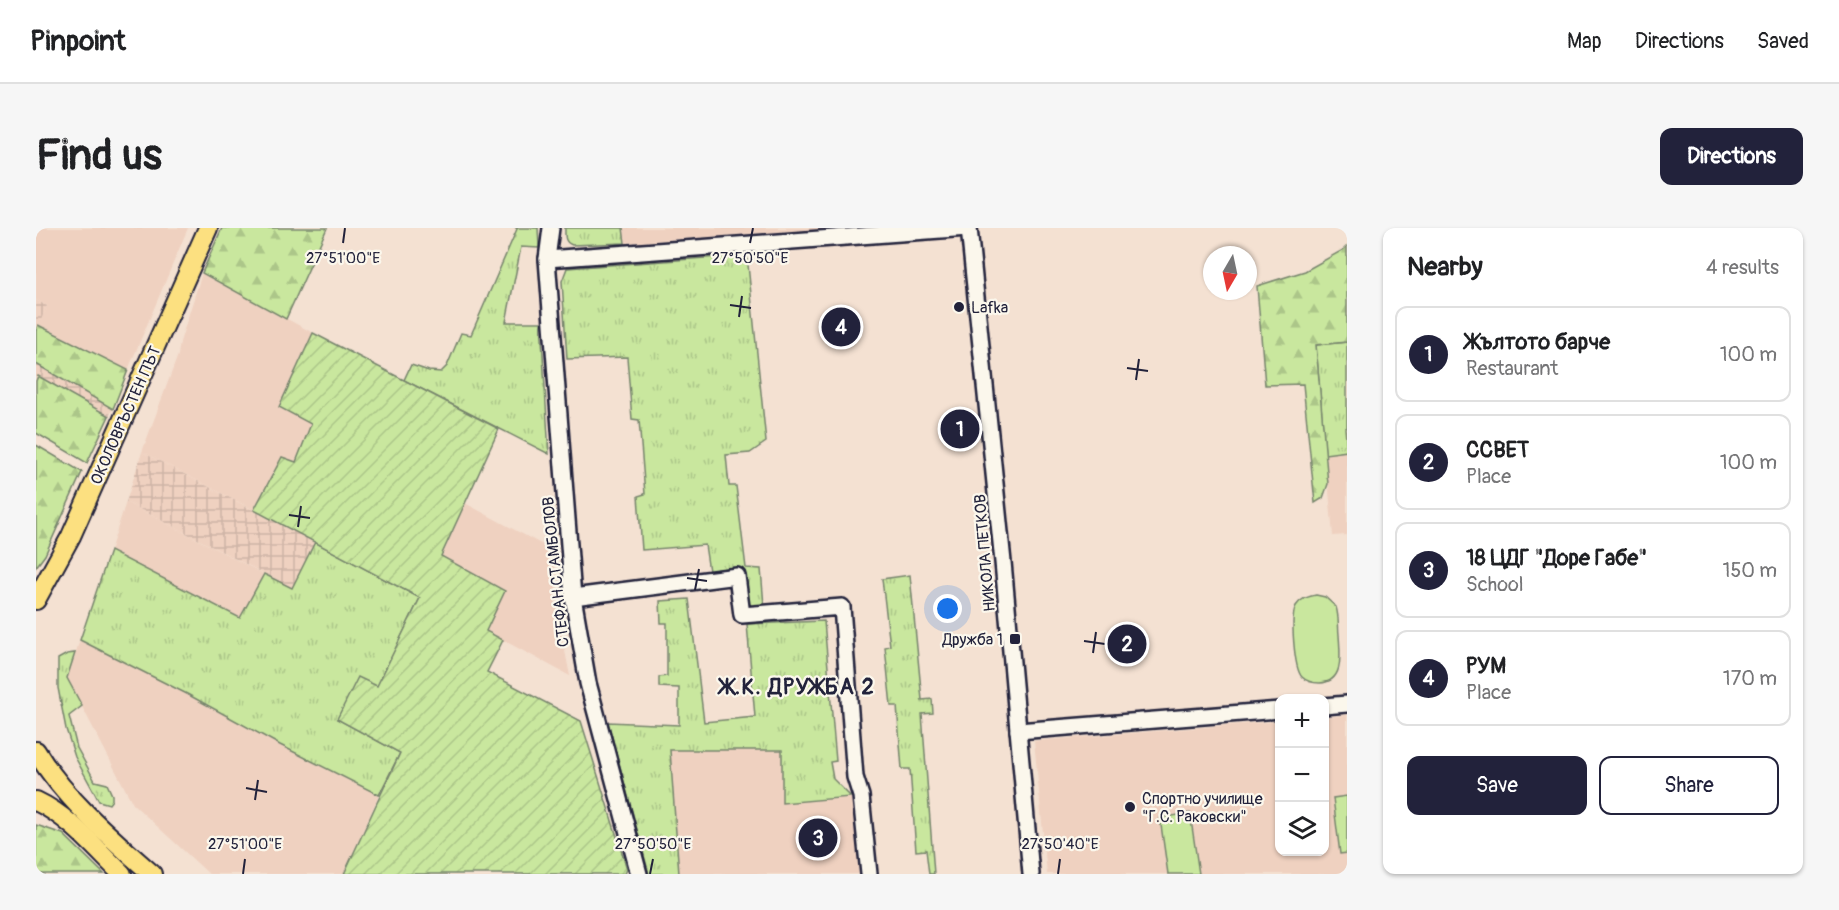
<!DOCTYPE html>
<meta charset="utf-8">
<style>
:root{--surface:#fff;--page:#f6f6f6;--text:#202124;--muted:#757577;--line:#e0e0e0;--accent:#22223b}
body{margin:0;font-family:Pangolin,sans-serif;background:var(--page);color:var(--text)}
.controls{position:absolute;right:18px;bottom:18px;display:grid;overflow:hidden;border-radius:12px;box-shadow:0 2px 4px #0004}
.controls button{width:54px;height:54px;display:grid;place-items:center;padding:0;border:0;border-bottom:2px solid var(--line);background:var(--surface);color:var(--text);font:30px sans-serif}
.compass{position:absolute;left:1167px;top:18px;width:54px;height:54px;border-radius:50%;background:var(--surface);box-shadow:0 2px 4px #0004;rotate:189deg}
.you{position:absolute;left:912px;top:381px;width:21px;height:21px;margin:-15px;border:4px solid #fff;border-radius:50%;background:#1a73e8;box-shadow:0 0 0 9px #1a73e833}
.badge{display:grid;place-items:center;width:39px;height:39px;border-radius:50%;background:var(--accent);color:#fff;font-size:20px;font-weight:700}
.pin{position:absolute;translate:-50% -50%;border:3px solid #fff;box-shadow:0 2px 6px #0006}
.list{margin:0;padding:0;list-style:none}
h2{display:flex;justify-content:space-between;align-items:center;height:78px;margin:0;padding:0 24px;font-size:26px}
h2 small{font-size:20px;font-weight:400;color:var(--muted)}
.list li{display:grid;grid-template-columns:39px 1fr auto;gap:18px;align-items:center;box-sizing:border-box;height:96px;margin:0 12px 12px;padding:0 12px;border:2px solid var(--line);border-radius:12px}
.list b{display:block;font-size:22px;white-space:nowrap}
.list p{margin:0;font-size:20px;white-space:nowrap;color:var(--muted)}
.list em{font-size:20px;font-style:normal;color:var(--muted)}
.actions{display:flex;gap:12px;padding:18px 24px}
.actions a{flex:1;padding:14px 0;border:2px solid var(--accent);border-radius:12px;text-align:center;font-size:21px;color:var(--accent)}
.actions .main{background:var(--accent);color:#fff}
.icon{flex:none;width:33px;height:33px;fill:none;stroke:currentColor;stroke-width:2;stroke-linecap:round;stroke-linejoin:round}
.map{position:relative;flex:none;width:1311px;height:646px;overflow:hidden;border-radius:12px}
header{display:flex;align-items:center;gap:36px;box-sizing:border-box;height:84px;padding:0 30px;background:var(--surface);border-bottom:2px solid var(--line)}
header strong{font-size:28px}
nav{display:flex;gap:33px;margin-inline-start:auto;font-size:21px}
.intro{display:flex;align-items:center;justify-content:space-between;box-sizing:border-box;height:144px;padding:0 36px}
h1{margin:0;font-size:42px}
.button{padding:15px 27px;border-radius:12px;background:var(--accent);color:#fff;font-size:21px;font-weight:700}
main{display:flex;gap:36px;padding:0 36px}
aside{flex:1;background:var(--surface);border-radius:12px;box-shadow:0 2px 4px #0004}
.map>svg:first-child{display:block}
.built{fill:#efd1c0}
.industrial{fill:url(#industrial-grid)}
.grass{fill:url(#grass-tufts);stroke:#76846c;stroke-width:1.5}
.forest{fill:url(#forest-firs);stroke:#76846c;stroke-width:1.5}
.garden{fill:url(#garden-furrows);stroke:#76846c;stroke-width:1.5}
.pitch{fill:#c9e79e;stroke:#76846c;stroke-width:1.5}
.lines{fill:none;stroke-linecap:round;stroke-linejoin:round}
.minor-casing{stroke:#22223b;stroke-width:20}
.major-casing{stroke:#22223b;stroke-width:22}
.minor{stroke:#fbf7ec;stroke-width:15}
.major{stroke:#fce080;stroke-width:18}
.ticks{fill:none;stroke:#22223b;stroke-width:2}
.poi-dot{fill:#22223b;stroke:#fbf7ec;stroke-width:2}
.labels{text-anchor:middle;stroke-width:4.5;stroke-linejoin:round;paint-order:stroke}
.poi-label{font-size:16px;fill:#22223b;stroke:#fbf7ec;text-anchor:start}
.street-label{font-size:16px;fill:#22223b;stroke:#fbf7ec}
.district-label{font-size:22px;font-weight:bold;letter-spacing:1.5px;fill:#22223b;stroke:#fbf7ec}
.ticks-label{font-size:15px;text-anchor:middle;fill:#22223b;stroke:#fbf7ec;stroke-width:4.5;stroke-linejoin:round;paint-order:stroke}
</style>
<header>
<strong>Pinpoint</strong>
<nav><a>Map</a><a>Directions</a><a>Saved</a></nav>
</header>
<div class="intro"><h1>Find us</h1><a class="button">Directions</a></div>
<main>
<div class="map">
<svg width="1311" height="646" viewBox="0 0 1311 646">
<defs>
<pattern id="industrial-grid" width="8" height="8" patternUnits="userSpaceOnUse" patternTransform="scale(1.5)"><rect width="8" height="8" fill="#efd1c0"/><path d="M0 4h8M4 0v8" fill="none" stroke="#cdb3a6"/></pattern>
<pattern id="grass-tufts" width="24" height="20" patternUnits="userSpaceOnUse" patternTransform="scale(1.5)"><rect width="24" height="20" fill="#c9e79e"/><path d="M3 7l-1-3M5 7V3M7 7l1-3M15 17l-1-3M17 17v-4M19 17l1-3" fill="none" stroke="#acc689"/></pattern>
<pattern id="forest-firs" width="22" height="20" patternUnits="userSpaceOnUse" patternTransform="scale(1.5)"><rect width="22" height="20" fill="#c9e79e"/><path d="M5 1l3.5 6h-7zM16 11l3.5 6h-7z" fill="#acc689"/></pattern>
<pattern id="garden-furrows" width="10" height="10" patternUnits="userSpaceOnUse" patternTransform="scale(1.5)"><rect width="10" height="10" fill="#c9e79e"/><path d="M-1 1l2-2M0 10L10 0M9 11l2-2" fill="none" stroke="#acc689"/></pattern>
</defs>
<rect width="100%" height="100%" fill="#f4e1d2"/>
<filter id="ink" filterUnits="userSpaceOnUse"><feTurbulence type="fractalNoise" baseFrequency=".0167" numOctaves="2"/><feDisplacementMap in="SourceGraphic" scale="12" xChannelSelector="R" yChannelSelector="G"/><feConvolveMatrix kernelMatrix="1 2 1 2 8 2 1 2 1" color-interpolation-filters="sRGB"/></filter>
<g filter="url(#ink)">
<g class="built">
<path d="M0,0H152L92,142L2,97L11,78L0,72Z"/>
<path d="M587,0H800L589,15Z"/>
<path d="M166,45L277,105L243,179L275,196L260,235L246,229L218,282L106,224L142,127L144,114Z"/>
<path d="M1311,114V307L1297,308L1280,117Z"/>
<path d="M90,274L228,346L205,390L74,323Z"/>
<path d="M429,275L518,323L522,388L534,448L450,403L405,329Z"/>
<path d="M44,412L151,466L244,517L343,567L308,646H173L97,576L31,450Z"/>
<path d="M1311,487V646H1011L998,513L1243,493L1244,624H1288L1289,489Z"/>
<path d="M633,522H746V575L815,569L823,646H643Z"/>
</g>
<g class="industrial">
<path d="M0,72L11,78L0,103Z"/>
<path d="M0,136L77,181L73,188L3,149L0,153Z"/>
<path d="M106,224L279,314L256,360L90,274Z"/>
</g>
<g class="grass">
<path d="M480,0H502L503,20L485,19L470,94H505L513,226L368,152L375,137L393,143L405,144L411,138L425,105L435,107L481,1Z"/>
<path d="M529,0H587L589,15L536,17C528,14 529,8 529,0Z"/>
<path d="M711,27L730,214L714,225L690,227L693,258H700L710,340L725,341L728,378L712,380L705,340L673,343L669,317L606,322L602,268L609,266L603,192L596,191L591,129L531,131L526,53L531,40Z"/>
<path d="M1311,114V200H1309L1311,223L1289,226L1280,117Z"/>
<path d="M279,314L384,370L341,459L301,491L364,525L343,567L244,517L151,466L44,412L74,323L204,390L228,346L256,360Z"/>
<path d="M874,347L886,472L896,471L897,485L886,486L898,646H893L890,622L880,623L874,541H866L861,478H855L849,419L854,418L846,351Z"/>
<path d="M653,371L668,494L719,489L711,396L788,393L800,533L794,534L797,551L815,569L746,575V522H634L643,646H613L572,494L643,497V460L623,459V449L631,448V395H625L624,373Z"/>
<path d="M39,425L31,450L46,478L33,488L41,520L59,553L71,556L76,567V572L73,576L63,573L39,529L30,501L22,460V431L31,426Z"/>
</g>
<g class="forest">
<path d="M186,0H291L250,91L166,45Z"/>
<path d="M1311,18V114L1280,117L1292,256L1287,270L1279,275L1267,156L1229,157L1221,58L1269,43L1307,22Z"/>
<path d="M2,97L92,142L77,181L0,136V103Z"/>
<path d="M2,148L73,188L51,235L0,205V153Z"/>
<path d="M0,217L46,244L9,327L0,339Z"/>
<path d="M0,597L27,606L68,646H0Z"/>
</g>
<path class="garden" d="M277,105L463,201L405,328L469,363L450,403L467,412L451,444L545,493L591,641L589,646H308L364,525L301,491L322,449L341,458L384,370L218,282L246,229L260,234L275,196L243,179Z"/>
<g class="pitch">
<path d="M1280,367L1289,369L1300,379C1303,388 1302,398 1303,407C1304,425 1309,454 1284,455C1278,455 1271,454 1266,449C1258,441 1254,388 1260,378C1265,370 1272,369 1280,367Z"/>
<path d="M1311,568V625L1304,626L1297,570Z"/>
<path d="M1154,585L1163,646H1132L1124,590Z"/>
</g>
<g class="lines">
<g class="minor-casing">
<g id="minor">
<path d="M515,0L511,31L537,369L552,455L603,646"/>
<path d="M933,0L967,334L995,646"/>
<path d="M511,31L932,0"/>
<path d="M537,369L701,348L706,387L806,379L819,549L825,568L833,646"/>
<path d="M1288,478L1311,476"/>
<path d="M982,503L1244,482"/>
</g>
</g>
<g class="major-casing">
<g id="major">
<path d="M0,372L35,308L172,0"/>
<path d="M0,523C28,570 75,610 116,646"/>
<path d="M0,573C34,589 59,620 86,646"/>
</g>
</g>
<use href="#minor" class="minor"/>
<use href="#major" class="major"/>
</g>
</g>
<path class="ticks" d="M307,15L309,0M714,15L717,0M694,77L715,80M703,89L706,68M1091,140L1112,143M1100,152L1103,131M253,287L274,290M262,299L265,278M651,350L671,353M659,362L663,341M1048,413L1069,416M1057,425L1060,404M210,560L231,564M219,572L222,552M207,646L209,631M614,646L617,631M1022,646L1024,631"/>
<g class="poi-dot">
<circle cx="923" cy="79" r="6"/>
<rect x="973" y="405" width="12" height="12" rx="3"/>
<circle cx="1094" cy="579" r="6"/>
</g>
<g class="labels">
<g class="poi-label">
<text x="935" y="85">Lafka</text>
<text x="967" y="417" text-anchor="end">Дружба 1</text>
<text x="1106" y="576">Спортно училище<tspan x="1106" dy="18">"Г.С. Раковски"</tspan></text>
</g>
<g class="street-label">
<text transform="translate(89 187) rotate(-66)" y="6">ОКОЛОВРЪСТЕН ПЪТ</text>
<text transform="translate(948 325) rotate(-95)" y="6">НИКОЛА ПЕТКОВ</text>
<text transform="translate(519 344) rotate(-96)" y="6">СТЕФАН СТАМБОЛОВ</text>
</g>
<g class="district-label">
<text x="762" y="466">Ж.К. ДРУЖБА 2</text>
</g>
</g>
<g class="ticks-label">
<text x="307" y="35">27°51'00"E</text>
<text x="714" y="35">27°50'50"E</text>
<text x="209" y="621">27°51'00"E</text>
<text x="617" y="621">27°50'50"E</text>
<text x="1024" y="621">27°50'40"E</text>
</g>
</svg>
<div class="controls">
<button>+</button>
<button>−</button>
<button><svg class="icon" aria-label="layers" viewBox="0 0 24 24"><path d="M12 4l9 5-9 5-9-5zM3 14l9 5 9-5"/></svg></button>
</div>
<svg class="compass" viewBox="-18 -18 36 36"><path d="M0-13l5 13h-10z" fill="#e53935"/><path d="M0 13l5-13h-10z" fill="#757577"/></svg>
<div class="you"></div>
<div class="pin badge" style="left:924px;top:201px">1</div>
<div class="pin badge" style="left:1091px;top:416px">2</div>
<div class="pin badge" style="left:782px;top:610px">3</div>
<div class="pin badge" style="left:805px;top:99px">4</div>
</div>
<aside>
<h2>Nearby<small>4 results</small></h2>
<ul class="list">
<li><span class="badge">1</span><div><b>Жълтото барче</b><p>Restaurant</p></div><em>100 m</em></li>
<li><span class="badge">2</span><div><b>ССВЕТ</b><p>Place</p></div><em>100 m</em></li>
<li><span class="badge">3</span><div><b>18 ЦДГ &quot;Доре Габе&quot;</b><p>School</p></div><em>150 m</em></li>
<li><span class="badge">4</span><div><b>РУМ</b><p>Place</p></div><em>170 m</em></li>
</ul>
<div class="actions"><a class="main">Save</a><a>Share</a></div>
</aside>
</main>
